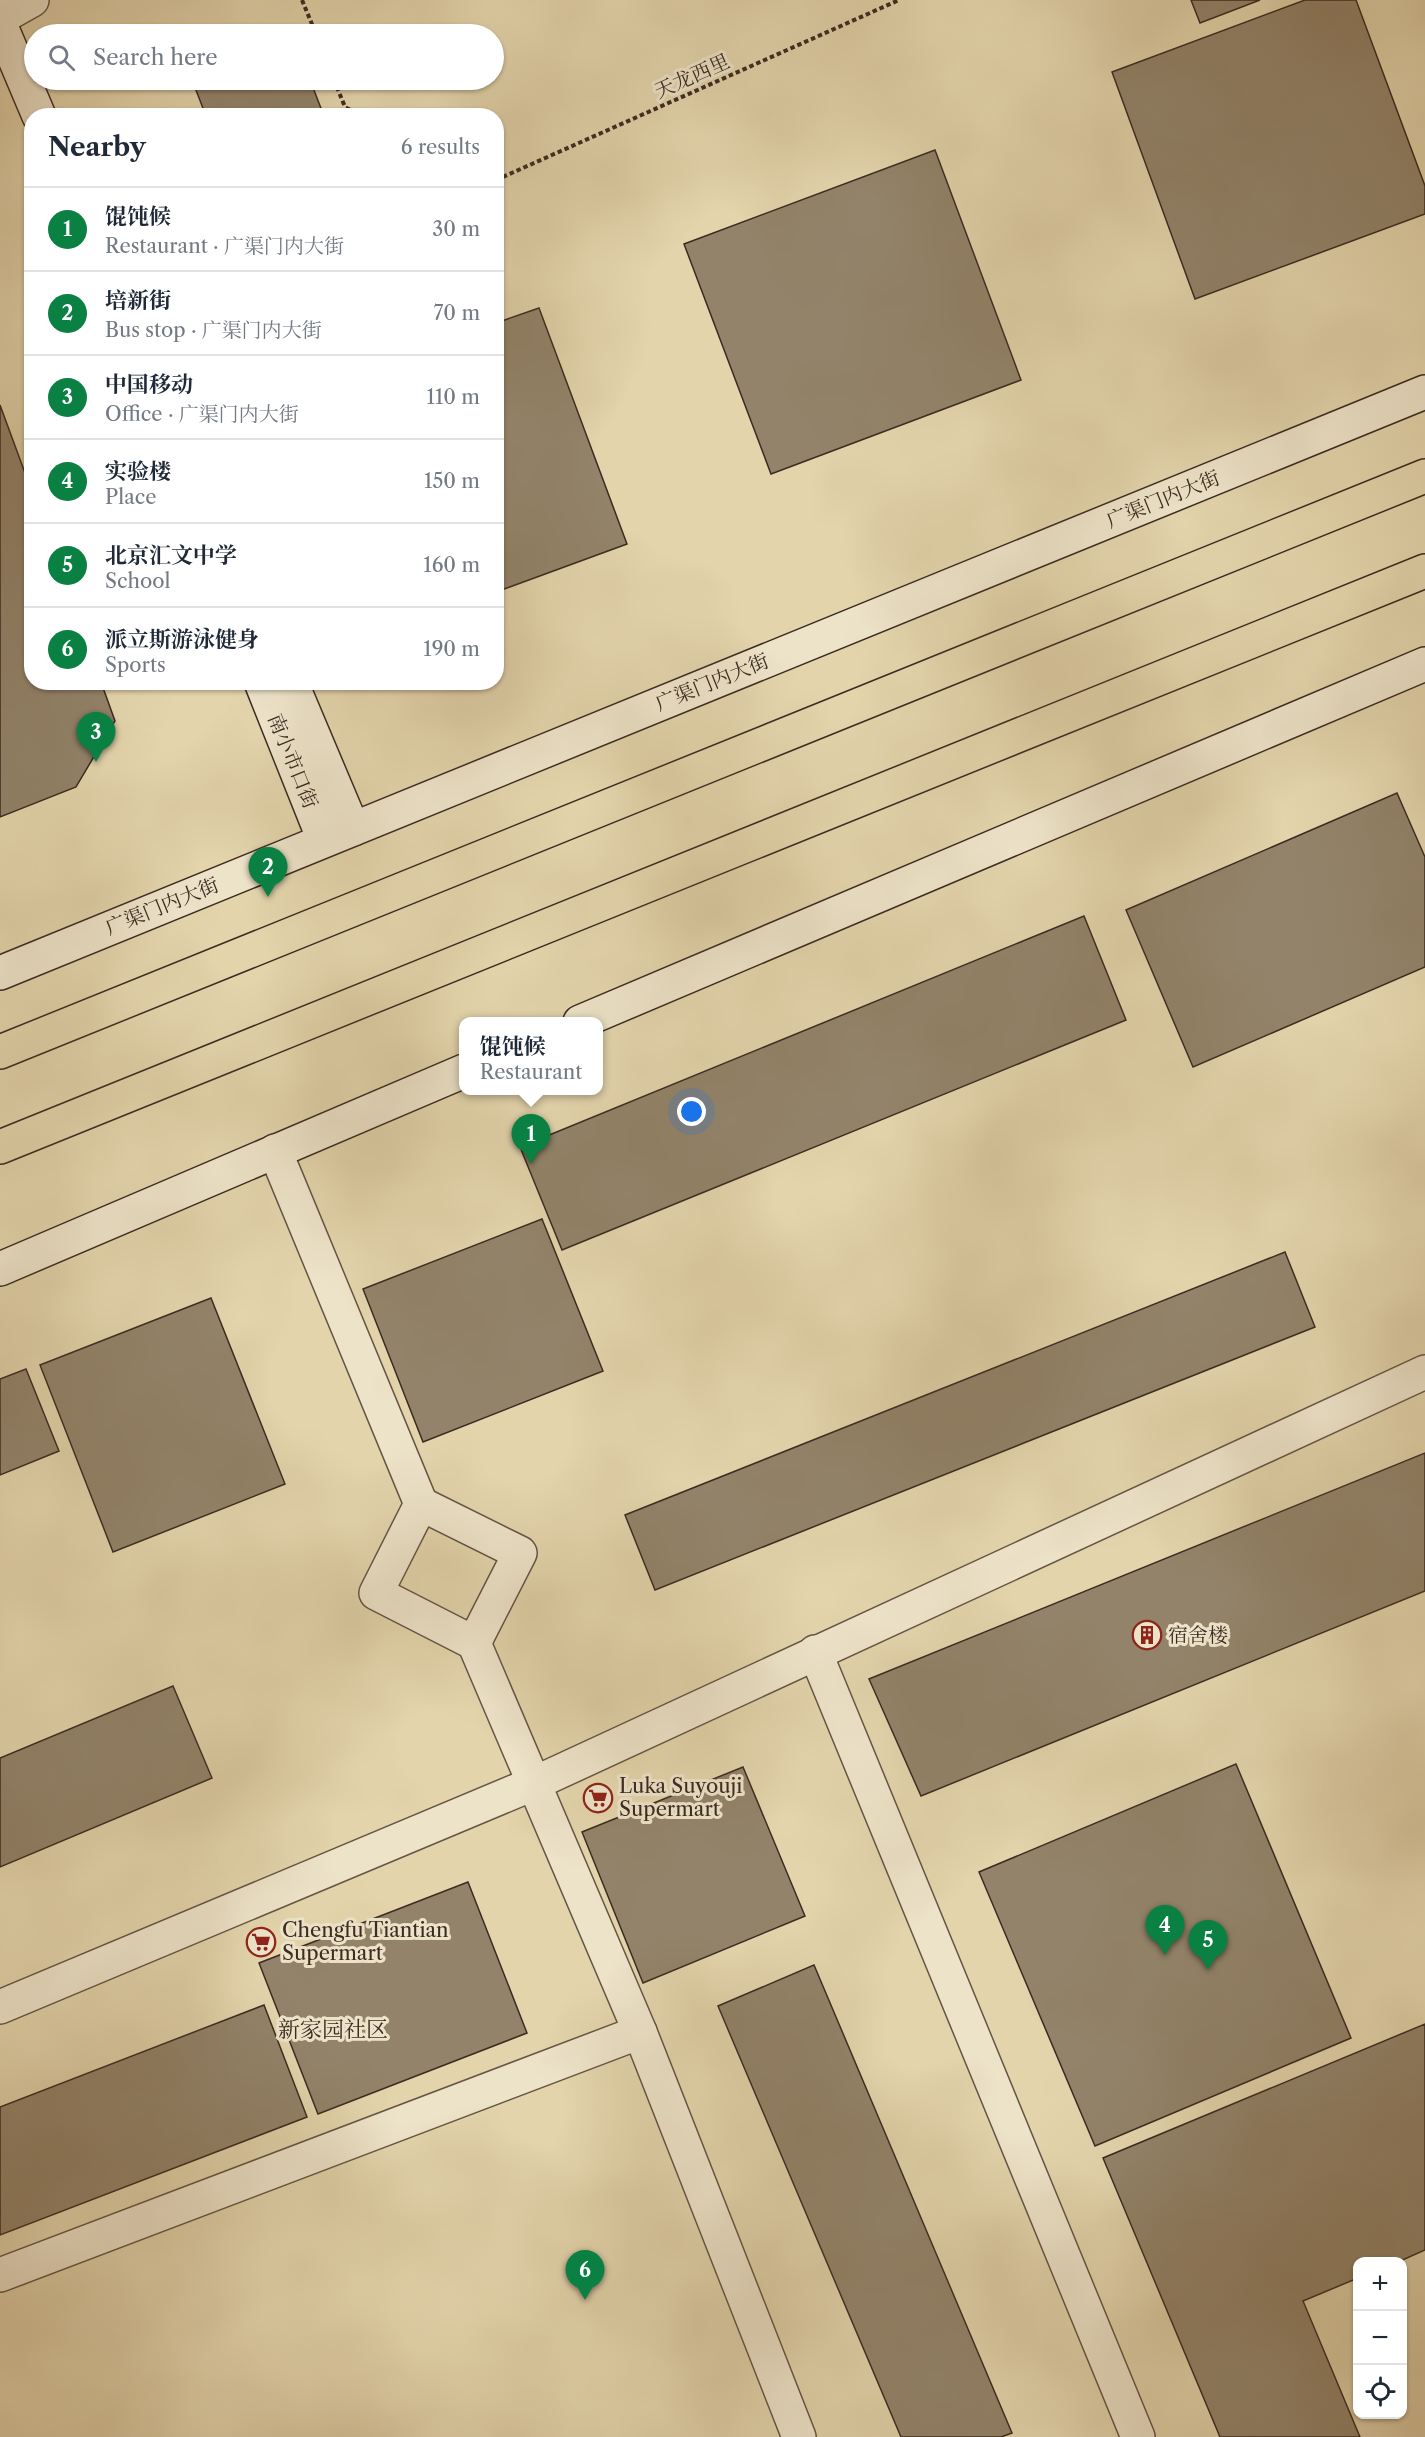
<!DOCTYPE html>
<meta charset="utf-8">
<style>
:root{--surface:#fff;--page:#f6f6f7;--text:#1f2937;--muted:#747a83;--line:#e0e1e3;--accent:#0b8043}
body{margin:0;font-family:"Libre Caslon Text","Noto Serif SC",serif;background:var(--page);color:var(--text)}
.controls{position:absolute;right:18px;bottom:18px;display:grid;overflow:hidden;border-radius:12px;box-shadow:0 2px 4px #0004}
.controls button{width:54px;height:54px;display:grid;place-items:center;padding:0;border:0;border-bottom:2px solid var(--line);background:var(--surface);color:var(--text);font:30px sans-serif}
.you{position:absolute;left:692px;top:1112px;width:21px;height:21px;margin:-15px;border:4px solid #fff;border-radius:50%;background:#1a73e8;box-shadow:0 0 0 9px #1a73e833}
.badge{display:grid;place-items:center;width:39px;height:39px;border-radius:50%;background:var(--accent);color:#fff;font-size:20px;font-weight:700}
.pin{position:absolute;translate:-50% -50px;filter:drop-shadow(0 2px 3px #0008)}
.pin::after{content:'';position:absolute;top:32px;width:21px;height:18px;background:inherit;clip-path:polygon(0 0,100% 0,50% 100%)}
.popup{position:absolute;left:459px;top:1017px;width:144px;height:78px;box-sizing:border-box;display:grid;place-content:center;border-radius:12px;background:var(--surface);filter:drop-shadow(0 2px 4px #0005);font-size:20px;white-space:nowrap;color:var(--muted)}
.popup b{font-size:22px;color:var(--text)}
.popup::after{content:'';position:absolute;left:50%;top:100%;margin-left:-12px;border:12px solid transparent;border-top-color:var(--surface)}
.list{margin:0;padding:0;list-style:none}
h2{display:flex;justify-content:space-between;align-items:center;height:78px;margin:0;padding:0 24px;font-size:26px}
h2 small{font-size:20px;font-weight:400;color:var(--muted)}
.list li{display:grid;grid-template-columns:39px 1fr auto;gap:18px;align-items:center;box-sizing:border-box;height:84px;padding:0 24px;border-top:2px solid var(--line)}
.list b{display:block;font-size:22px;white-space:nowrap}
.list p{margin:0;font-size:20px;white-space:nowrap;color:var(--muted)}
.list em{font-size:20px;font-style:normal;color:var(--muted)}
.icon{flex:none;width:33px;height:33px;fill:none;stroke:currentColor;stroke-width:2;stroke-linecap:round;stroke-linejoin:round}
.map{position:relative;flex:none;width:1425px;height:2437px;overflow:hidden}
.search{position:absolute;background:var(--surface);box-shadow:0 2px 4px #0004;left:24px;top:24px;width:480px;height:66px;display:flex;align-items:center;gap:15px;box-sizing:border-box;padding:0 21px;border-radius:33px;color:var(--muted);font-size:22px}
.panel{position:absolute;background:var(--surface);box-shadow:0 2px 4px #0004;left:24px;top:108px;width:480px;height:582px;border-radius:24px}
.map>svg:first-child{display:block}
.building{fill:#92836a;stroke:#3b2b22;stroke-width:1.5}
.lines{fill:none;stroke-linecap:round;stroke-linejoin:round}
.street-casing{stroke:#655544;stroke-width:36}
.secondary-casing{stroke:#3b2b22;stroke-width:36}
.primary-casing{stroke:#3b2b22;stroke-width:36}
.path{stroke:#3b2b22;stroke-width:4;stroke-dasharray:4.5 3;stroke-linecap:butt}
.street{stroke:#ede3c9;stroke-width:33}
.secondary{stroke:#ede3c9;stroke-width:33}
.primary{stroke:#e3d4ac;stroke-width:33}
.labels{text-anchor:middle;stroke-width:6;stroke-linejoin:round;paint-order:stroke}
.street-label{font-size:20px;fill:#3b2b22;stroke:#ede3c9}
.poi-label{font-size:20px;fill:#3b2b22;stroke:#ede3c9;text-anchor:start}
.quarter-label{font-size:22px;fill:#3b2b22;stroke:#ede3c9}
</style>
<div class="map">
<svg width="1425" height="2437" viewBox="0 0 1425 2437">
<rect width="100%" height="100%" fill="#e3d4ac"/>
<filter id="stains"><feTurbulence type="fractalNoise" baseFrequency=".00333" numOctaves="4"/><feColorMatrix values="0 0 0 0 .2 0 0 0 0 .09 0 0 0 0 .02 0 0 0 .5 -.17"/></filter>
<radialGradient id="worn" r=".72"><stop offset=".6" stop-color="#630" stop-opacity="0"/><stop offset="1" stop-color="#630" stop-opacity=".3"/></radialGradient>
<g class="building">
<path d="M1191,0H1260L1200,23Z"/>
<path d="M1305,0H1356L1425,186V214L1195,299L1112,72Z"/>
<path d="M207,80H310L324,116H206L194,85Z"/>
<path d="M935,150L1021,380L771,474L684,244Z"/>
<path d="M539,308L627,544L496,592V323Z"/>
<path d="M0,405L32,492V682H101L115,721L76,787L0,817Z"/>
<path d="M1397,793L1425,857V967L1193,1067L1126,910Z"/>
<path d="M1084,916L1126,1020L562,1250L520,1147Z"/>
<path d="M542,1219L603,1371L423,1442L363,1289Z"/>
<path d="M1285,1252L1315,1327L655,1590L625,1515Z"/>
<path d="M211,1298L285,1484L113,1552L40,1365Z"/>
<path d="M26,1369L59,1451L0,1475V1379Z"/>
<path d="M1425,1453V1591L921,1796L869,1679Z"/>
<path d="M173,1686L212,1778L0,1867V1758Z"/>
<path d="M1236,1764L1351,2038L1095,2146L979,1872Z"/>
<path d="M743,1767L805,1916L643,1983L582,1832Z"/>
<path d="M468,1882L527,2033L318,2114L259,1963Z"/>
<path d="M814,1965L1012,2433L1001,2437H901L718,2006Z"/>
<path d="M264,2005L307,2117L0,2235V2107Z"/>
<path d="M1425,2024V2250L1398,2262H1358V2278L1303,2301L1360,2437H1220L1103,2158Z"/>
</g>
<g class="lines">
<g class="street-casing">
<g id="street">
<path d="M0,18L32,0"/>
<path d="M275,1151L421,1504"/>
<path d="M421,1504L520,1553L474,1643L376,1593Z"/>
<path d="M474,1643L640,2032L799,2437"/>
<path d="M815,1652L1138,2437"/>
<path d="M0,2007L535,1783L1425,1372"/>
<path d="M0,2275L640,2032"/>
</g>
</g>
<g class="secondary-casing">
<g id="secondary">
<path d="M0,24L39,116"/>
<path d="M261,682L324,840"/>
<path d="M291,682L353,829"/>
<path d="M0,973L1425,392"/>
<path d="M580,1022L1425,664"/>
<path d="M0,1269L464,1071"/>
</g>
</g>
<g class="primary-casing">
<g id="primary">
<path d="M0,1052L1425,476"/>
<path d="M0,1147L1425,571"/>
</g>
</g>
<g class="path">
<path d="M302,0L316,34"/>
<path d="M334,80L345,107L362,116"/>
<path d="M496,180L899,0"/>
</g>
<use href="#street" class="street"/>
<use href="#secondary" class="secondary"/>
<use href="#primary" class="primary"/>
</g>
<defs>
<g id="building-ring" transform="scale(1.5)"><circle r="9.5" fill="#ede3c9" stroke="#8f2418" stroke-width="1.5"/><path d="M-4-6H4V6H1V3H-1V6H-4ZM-2.5-4.3h1.7v1.8h-1.7ZM.8-4.3h1.7v1.8H.8ZM-2.5-1h1.7V.8h-1.7ZM.8-1h1.7V.8H.8Z" fill="#8f2418"/></g>
<g id="supermarket-ring" transform="scale(1.5)"><circle r="9.5" fill="#ede3c9" stroke="#8f2418" stroke-width="1.5"/><path d="M-6-5.5h2.5l.6 2H6L4.5 2H-2.5L-4.4-4H-6ZM-1.5 3.2a1.3 1.3 0 1 0 .1 0ZM3 3.2a1.3 1.3 0 1 0 .1 0Z" fill="#8f2418"/></g>
</defs>
<g fill-rule="evenodd">
<use href="#building-ring" x="1147" y="1635"/>
<use href="#supermarket-ring" x="598" y="1798"/>
<use href="#supermarket-ring" x="261" y="1942"/>
</g>
<g class="labels">
<g class="street-label">
<text transform="translate(692 76) rotate(-24)" y="7">天龙西里</text>
<text transform="translate(1163 499) rotate(-22)" y="7">广渠门内大街</text>
<text transform="translate(712 682) rotate(-22)" y="7">广渠门内大街</text>
<text transform="translate(293 761) rotate(68)" y="7">南小市口街</text>
<text transform="translate(162 906) rotate(-22)" y="7">广渠门内大街</text>
</g>
<g class="poi-label">
<text x="1168" y="1642">宿舍楼</text>
<text x="619" y="1793">Luka Suyouji<tspan x="619" dy="23">Supermart</tspan></text>
<text x="282" y="1937">Chengfu Tiantian<tspan x="282" dy="23">Supermart</tspan></text>
</g>
<g class="quarter-label">
<text x="333" y="2037">新家园社区</text>
</g>
</g>
<rect width="100%" height="100%" filter="url(#stains)"/>
<rect width="100%" height="100%" fill="url(#worn)"/>
</svg>
<div class="controls">
<button>+</button>
<button>−</button>
<button><svg class="icon" aria-label="locate" viewBox="0 0 24 24"><circle cx="12" cy="12" r="6"/><path d="M12 2v4M12 18v4M2 12h4M18 12h4"/></svg></button>
</div>
<div class="you"></div>
<div class="pin badge" style="left:531px;top:1164px">1</div>
<div class="popup"><b>馄饨候</b>Restaurant</div>
<div class="pin badge" style="left:268px;top:897px">2</div>
<div class="pin badge" style="left:96px;top:762px">3</div>
<div class="pin badge" style="left:1165px;top:1955px">4</div>
<div class="pin badge" style="left:1208px;top:1970px">5</div>
<div class="pin badge" style="left:585px;top:2300px">6</div>
<div class="search"><svg class="icon" aria-label="search" viewBox="0 0 24 24"><circle cx="10" cy="10" r="6"/><path d="M15 15l6 6"/></svg>Search here</div>
<section class="panel">
<h2>Nearby<small>6 results</small></h2>
<ul class="list">
<li><span class="badge">1</span><div><b>馄饨候</b><p>Restaurant · 广渠门内大街</p></div><em>30 m</em></li>
<li><span class="badge">2</span><div><b>培新街</b><p>Bus stop · 广渠门内大街</p></div><em>70 m</em></li>
<li><span class="badge">3</span><div><b>中国移动</b><p>Office · 广渠门内大街</p></div><em>110 m</em></li>
<li><span class="badge">4</span><div><b>实验楼</b><p>Place</p></div><em>150 m</em></li>
<li><span class="badge">5</span><div><b>北京汇文中学</b><p>School</p></div><em>160 m</em></li>
<li><span class="badge">6</span><div><b>派立斯游泳健身</b><p>Sports</p></div><em>190 m</em></li>
</ul>
</section>
</div>
